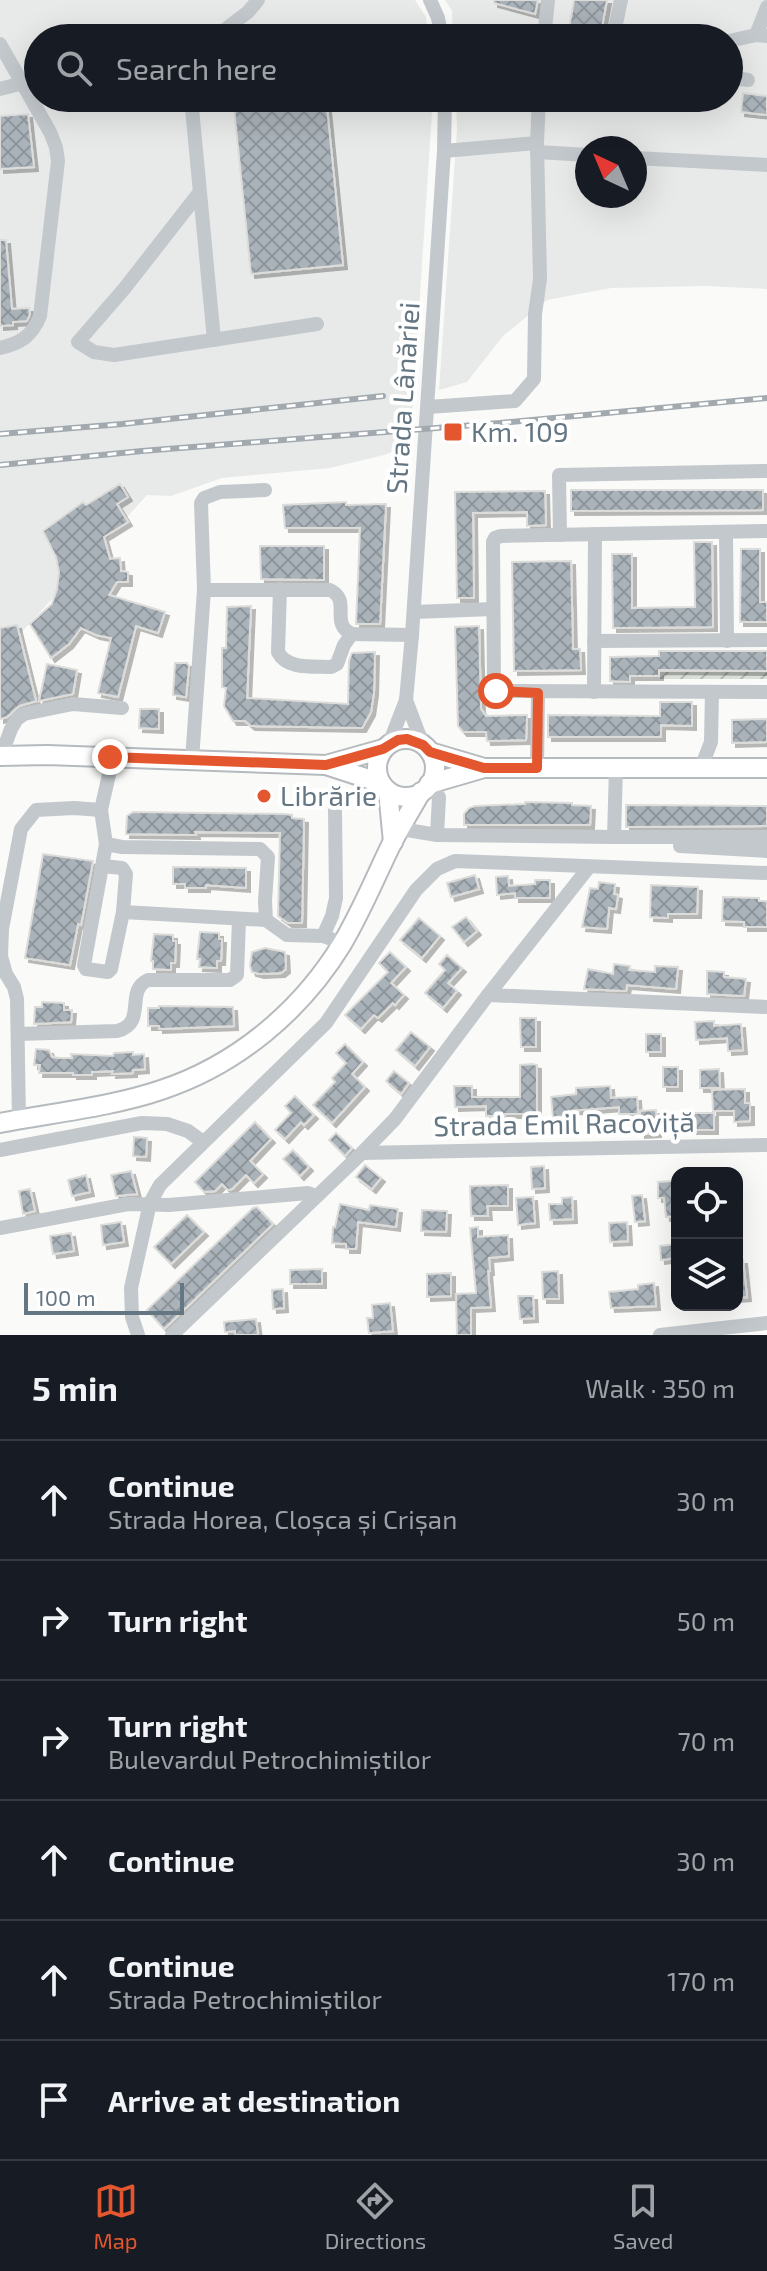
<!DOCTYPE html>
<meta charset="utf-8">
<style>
:root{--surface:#171b24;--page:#20242c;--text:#f1f3f6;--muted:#9ea1a6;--line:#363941;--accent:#e4572e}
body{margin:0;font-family:"Exo 2",sans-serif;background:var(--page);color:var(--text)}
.controls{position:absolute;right:24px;bottom:24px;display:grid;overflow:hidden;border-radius:16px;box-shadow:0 8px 32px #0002}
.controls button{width:72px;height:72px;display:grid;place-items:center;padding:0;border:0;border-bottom:2px solid var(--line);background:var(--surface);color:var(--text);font:40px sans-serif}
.compass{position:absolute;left:575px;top:136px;width:72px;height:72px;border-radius:50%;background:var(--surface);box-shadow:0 8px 32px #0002;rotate:316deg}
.scale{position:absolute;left:24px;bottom:20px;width:160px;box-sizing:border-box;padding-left:8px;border:4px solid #657683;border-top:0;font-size:22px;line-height:28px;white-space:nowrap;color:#657683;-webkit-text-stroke:6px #fff;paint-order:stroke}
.stop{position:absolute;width:24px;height:24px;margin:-18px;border:6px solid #e4572e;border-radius:50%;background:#fff}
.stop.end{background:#e4572e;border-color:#fff;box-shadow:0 2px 8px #0008}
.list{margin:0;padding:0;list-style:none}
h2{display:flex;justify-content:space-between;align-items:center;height:104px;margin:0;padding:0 32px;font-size:34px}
h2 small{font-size:26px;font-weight:400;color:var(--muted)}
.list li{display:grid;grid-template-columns:52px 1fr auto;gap:24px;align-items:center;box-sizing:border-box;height:120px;padding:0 32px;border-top:2px solid var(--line)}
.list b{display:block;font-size:30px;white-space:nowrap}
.list p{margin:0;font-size:26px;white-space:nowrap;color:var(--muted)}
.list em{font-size:26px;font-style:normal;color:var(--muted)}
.icon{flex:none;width:44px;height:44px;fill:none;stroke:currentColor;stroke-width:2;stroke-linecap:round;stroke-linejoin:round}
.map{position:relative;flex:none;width:767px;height:1335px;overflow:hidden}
.search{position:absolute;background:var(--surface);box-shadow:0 8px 32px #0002;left:24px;right:24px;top:24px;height:88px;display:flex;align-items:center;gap:20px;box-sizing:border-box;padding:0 28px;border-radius:44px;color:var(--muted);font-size:30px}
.sheet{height:824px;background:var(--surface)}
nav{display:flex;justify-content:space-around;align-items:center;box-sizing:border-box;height:112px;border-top:2px solid var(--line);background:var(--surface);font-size:22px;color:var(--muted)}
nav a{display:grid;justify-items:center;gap:4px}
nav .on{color:var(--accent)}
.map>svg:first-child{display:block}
.built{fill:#e8e9e9;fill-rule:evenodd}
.garden{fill:url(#garden-furrows)}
.building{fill:url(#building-cross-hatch);stroke:#dcdcda;stroke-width:2;filter:url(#shadow)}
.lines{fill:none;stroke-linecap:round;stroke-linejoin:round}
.major-casing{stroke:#b5babe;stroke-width:22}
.minor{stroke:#c3c8cc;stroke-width:14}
.major{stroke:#fff;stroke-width:18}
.rail-casing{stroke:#a2aab0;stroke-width:6}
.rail{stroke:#fff;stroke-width:3;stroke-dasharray:9;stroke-linecap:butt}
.route{stroke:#e4572e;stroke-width:10}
.poi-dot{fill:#e4572e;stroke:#fff;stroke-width:3}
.labels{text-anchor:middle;stroke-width:8;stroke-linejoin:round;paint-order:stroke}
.street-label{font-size:28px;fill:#657683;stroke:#fff}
.poi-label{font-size:28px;fill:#657683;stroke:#fff;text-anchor:start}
</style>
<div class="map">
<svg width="767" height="1335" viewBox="0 0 767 1335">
<defs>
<pattern id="garden-furrows" width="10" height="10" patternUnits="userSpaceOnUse" patternTransform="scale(2)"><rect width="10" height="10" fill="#dadfd7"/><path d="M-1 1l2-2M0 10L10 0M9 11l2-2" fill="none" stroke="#b4b9b4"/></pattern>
<pattern id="building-cross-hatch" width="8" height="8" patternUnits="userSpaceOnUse" patternTransform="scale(2)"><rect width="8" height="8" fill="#aab3b9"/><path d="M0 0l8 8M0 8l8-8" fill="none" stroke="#8e969c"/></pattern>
<filter id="shadow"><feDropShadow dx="4" dy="4" stdDeviation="0" flood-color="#0004"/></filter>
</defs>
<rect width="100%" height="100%" fill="#fafaf8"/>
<g class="built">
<path d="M0,0H415L426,17L428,38H38V98H433L410,445L384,455L330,468L222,478L171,496L147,495L0,656Z"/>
<path d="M445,0H767V289L705,286L611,288L547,300L503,336L467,382L439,390L457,129L456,98H729V38H453L452,11ZM587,148H635V196H587Z"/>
</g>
<rect class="garden" x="660" y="672" width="107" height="7"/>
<g class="building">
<path d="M494,0H538L535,14L494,3Z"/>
<path d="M574,0H607L600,38L568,34Z"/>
<path d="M743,93L767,96V115L741,112Z"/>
<path d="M233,98H326L343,265L251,274Z"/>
<path d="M28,114L34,167L0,169V116Z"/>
<path d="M0,240H6L12,309L29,308L30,314L27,321L13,322V325L0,326Z"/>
<path d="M120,484L128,497L117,504L128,522L104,537L110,559L120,558L121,571L128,572V582H117L109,595L165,612L158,633L136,626L118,697L98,693L111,638L96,635L81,628L69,644L51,658L30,624L52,604L57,589L59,572L56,557L43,531L83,502L86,505Z"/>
<path d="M571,490H763V510L571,511Z"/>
<path d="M545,491L546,525L527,526V512L473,513L474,598H457L455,492Z"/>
<path d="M346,502V505L386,504L380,624H356L360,528H285L283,505Z"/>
<path d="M694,542H712L713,627L613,628L612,554H632V608L695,607Z"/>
<path d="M260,546H324V580L261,579Z"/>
<path d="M741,549H760V602H767V622H740Z"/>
<path d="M571,561L573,649H580L581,670L514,671L512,562Z"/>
<path d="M251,606L247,698L348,704L349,661L352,653L375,652L374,692L371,712L362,728L251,726L245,721H233L224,706L226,688L222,687V648H226L227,607Z"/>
<path d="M17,625L36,701L19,706L7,717L0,719V628Z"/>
<path d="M479,626L481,709L486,716L527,715L526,740L487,741L486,732H463L458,726L455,627Z"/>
<path d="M659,651H767V671L659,670V676H630V682L610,681V657L659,656Z"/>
<path d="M175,663H187L189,666L186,697L173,695Z"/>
<path d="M47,664L77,670L73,694L39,701Z"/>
<path d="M660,702H692V726L661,725V737H548V715L660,716Z"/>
<path d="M140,709H159V729L139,728Z"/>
<path d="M767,719V742L732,743V720Z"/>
<path d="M525,802L572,803V805L591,806L590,825H464V814L469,808L475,806L525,804Z"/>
<path d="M626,805L767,806V826L626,827Z"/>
<path d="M133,812L284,814L292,815V818L304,819L302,923H288L278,916L280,833L195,832L196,835L126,834L127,816Z"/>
<path d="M43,854L93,861L81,925L78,924L70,965L25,958Z"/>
<path d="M173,867L246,868V888L206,885V888H185V884H173Z"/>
<path d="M475,875L479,889L451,897L447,883Z"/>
<path d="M508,876L509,886L535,884V880H550V898H515V893L497,895L496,877Z"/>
<path d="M599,882L615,884L614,894L618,895L616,909L609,908L607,929L582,927L590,888L598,889Z"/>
<path d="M651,885L698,887L697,914H668V918L650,917Z"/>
<path d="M723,897L759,898V901H767V927H744V922L722,921Z"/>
<path d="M466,917L477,931L464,942L452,927Z"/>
<path d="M419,918L440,936L422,958L400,940Z"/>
<path d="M200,932L219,933V939H222L221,961H217V968L199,967L200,959H197Z"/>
<path d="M154,934L173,935V941H176L175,963H171V970L153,969V961H151Z"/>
<path d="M265,948L285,952L286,969L281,973L260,974L252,972L250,966L252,952Z"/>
<path d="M390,952L406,967L391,983L404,995L395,1005L393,1003L378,1018L374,1015L361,1029L345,1015L388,972L379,963Z"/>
<path d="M447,955L462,968L448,983L457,991L443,1008L425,993L445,970L439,964Z"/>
<path d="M614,964L630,966L629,970L655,972V966L678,967L676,989L627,985L626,991L584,989L588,969L613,974Z"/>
<path d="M707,971L724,972V977L746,979L744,996L707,994Z"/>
<path d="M42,1002L64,1003V1010H72L71,1022L34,1024L35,1007H42Z"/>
<path d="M159,1006L233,1007L234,1026L159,1029V1026H148V1008H159Z"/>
<path d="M520,1018H536V1047H521Z"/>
<path d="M714,1021V1026L741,1024L743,1050L728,1051L727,1038L696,1040L695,1022Z"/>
<path d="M411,1032L430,1047L415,1066L396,1050Z"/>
<rect x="646" y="1034" width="15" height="18"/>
<path d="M345,1044L363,1062L352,1074L365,1087L332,1123L313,1105L335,1082L332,1078L346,1063L336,1053Z"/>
<path d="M36,1049L49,1050L52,1057L60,1058H72L71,1054L113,1056L114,1053L133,1052V1055L144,1054L145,1069L133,1070V1073L112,1074L113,1071L92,1072V1075H73V1073H39L40,1065H34Z"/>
<path d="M532,1064L537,1065V1114H505V1116H486V1106L455,1107L454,1086H472V1097H520V1065Z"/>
<rect x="663" y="1067" width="15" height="20"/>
<path d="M719,1069L720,1088H700V1070Z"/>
<path d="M394,1071L409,1083L401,1094L386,1081Z"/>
<path d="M610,1086L611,1098L637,1097L638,1114H619V1107L569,1111V1116L553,1117L551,1097L576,1094V1088Z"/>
<path d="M745,1089V1103H750V1121L734,1122V1111H713L712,1090Z"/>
<path d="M295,1096L314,1115L304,1125L301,1122L285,1139L275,1130L291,1113L285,1106Z"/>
<path d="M656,1110L657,1133L641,1134L640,1111Z"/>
<rect x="691" y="1113" width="23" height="17"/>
<path d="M255,1122L271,1139L250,1161L263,1174L254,1183L246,1175L232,1189L228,1190L222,1184L215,1191L204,1192L195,1182Z"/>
<path d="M336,1133L352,1148L345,1156L329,1140Z"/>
<path d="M134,1137L147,1138L146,1157L133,1156Z"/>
<path d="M293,1150L309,1167L300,1176L283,1159Z"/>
<path d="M365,1165L381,1178L372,1189L356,1177Z"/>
<path d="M544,1166L545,1188L532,1189L531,1167Z"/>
<path d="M131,1171L137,1194L116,1196L111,1175Z"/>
<path d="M86,1175L90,1192L72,1196L68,1180Z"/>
<path d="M673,1181L674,1205H677V1216L666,1217L664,1198H658V1182Z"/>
<path d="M508,1185V1206H487L488,1216H471L470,1186Z"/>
<path d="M30,1189L35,1211L23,1214L19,1191Z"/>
<path d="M642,1195L645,1221L635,1222L632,1196Z"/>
<path d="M533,1197L535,1223L518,1225L516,1198Z"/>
<path d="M572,1197L573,1219L550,1220L549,1204H562V1198Z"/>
<path d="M340,1204L369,1210L370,1205L398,1209L396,1227L358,1222L356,1249H346V1244L332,1243L333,1227H335Z"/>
<path d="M257,1207L273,1224L164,1329L147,1310L253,1208Z"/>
<path d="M422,1210L447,1211L446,1232L421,1231Z"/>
<path d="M187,1215L204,1232L171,1264L154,1247Z"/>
<path d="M121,1222L124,1242L103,1245L101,1225Z"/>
<path d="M627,1222L628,1241L610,1242L609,1223Z"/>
<path d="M478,1227V1237L508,1235L509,1256L489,1258L490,1271H488L491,1307L471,1308V1335H457L456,1294L476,1293L470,1228Z"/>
<path d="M71,1233L74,1251L53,1254L50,1236Z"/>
<path d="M677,1244V1258L661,1260L660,1246Z"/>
<path d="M737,1260H743L747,1297L737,1298Z"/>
<path d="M322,1269V1284H290V1270Z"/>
<path d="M558,1271L559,1299H543L542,1272Z"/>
<path d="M451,1273V1296L427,1297V1274Z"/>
<path d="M654,1283L656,1306L611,1308L609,1292L638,1289V1285Z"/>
<path d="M283,1289L284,1308L273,1309L272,1290Z"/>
<path d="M518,1296H533L534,1318L520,1319Z"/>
<path d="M390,1303L393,1331L369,1333L367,1318H373L372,1305Z"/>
<path d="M256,1319L258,1335H235V1331L225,1332L224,1322Z"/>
</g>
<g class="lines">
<g class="major-casing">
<g id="major">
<circle cx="406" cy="768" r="29"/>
<path d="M430,752L484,768H767"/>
<path d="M0,756L47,755L326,765L381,783"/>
<path d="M326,765L383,749"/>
<path d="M429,784L484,768"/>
<path d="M388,791L393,842"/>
<path d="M0,1123C52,1113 111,1107 161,1090C237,1065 301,1011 342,944C361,912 375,878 391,845C400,827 411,810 421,792"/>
</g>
</g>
<g class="minor">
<path d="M430,0L438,18L442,38"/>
<path d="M756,35L767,7"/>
<path d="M214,38L248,12L258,0"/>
<path d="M544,38L548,0"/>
<path d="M613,38L621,0"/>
<path d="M729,41L756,35L767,36"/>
<path d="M0,44L50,132L56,147L58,161L40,316C32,336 21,343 0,348"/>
<path d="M729,77L748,80"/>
<path d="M0,89L23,83"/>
<path d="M191,98L214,340"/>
<path d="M444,151L537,143"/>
<path d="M537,152L587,155"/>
<path d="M635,158L767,165"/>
<path d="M199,193L124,289L78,342L94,352L114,355L317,324"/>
<path d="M428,407L515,401L534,379L535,314L540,279L537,143L539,98"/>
<path d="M767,531L501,536L495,538L493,542L494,687L496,691L767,692"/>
<path d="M726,532L727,641"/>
<path d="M560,535L559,475L767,471"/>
<path d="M280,589L278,652C287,670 313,666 331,667L337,664L344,645L352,634"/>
<path d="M204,590L201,503L204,498L220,492L265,490"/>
<path d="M414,612L493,609"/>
<path d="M594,641L767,640"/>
<path d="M594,692L595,534"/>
<path d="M406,700L423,745"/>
<path d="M389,744L406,700L412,635L444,151L445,98"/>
<path d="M5,745L11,729L17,719L24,714L73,704L122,708"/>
<path d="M192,760L204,590H330C352,600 329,624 352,634L412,635"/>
<path d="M537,768L538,693"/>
<path d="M616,768L614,837H767"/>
<path d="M701,768L711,742L712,692"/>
<path d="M429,784L439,797L437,835"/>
<path d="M101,810L106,844L122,847L260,849L268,857L265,901L266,920L287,935L323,936L342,943"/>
<path d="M401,829L437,835L614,837"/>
<path d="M680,846L767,851"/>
<path d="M103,866L122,868L126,874L123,912L111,969L108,972L86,969L84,965L106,844"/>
<path d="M123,912L266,920"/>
<path d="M323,936L332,916L336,898L335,810"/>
<path d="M488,995L767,1007"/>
<path d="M18,1034L117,1031C148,1023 124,991 148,980H230L237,975L239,919"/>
<path d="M19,1120L17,999L14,987L6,974L1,956L2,929L21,829L36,810L74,808L101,810L110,770V757"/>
<path d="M0,1150L142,1123L167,1124L188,1131L203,1142"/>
<path d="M362,1153L767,1145"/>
<path d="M0,1228L128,1204L169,1205L308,1193L316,1196"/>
<path d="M138,1335L132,1317L131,1288L150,1203L160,1185L326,1023L416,890L437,869L455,861L767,873"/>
<path d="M172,1335L362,1153L395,1119L488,995L589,867"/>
<path d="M660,1335L767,1323"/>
</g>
<use href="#major" class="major"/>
<g class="rail-casing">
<g id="rail">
<path d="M0,434L122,424L383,396"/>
<path d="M0,465L142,451L500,423L767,398"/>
</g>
</g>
<use href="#rail" class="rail"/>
</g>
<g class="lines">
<path class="route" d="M110,757L326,765L383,749L398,740L407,739L423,745L430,752L484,768H537L538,693L496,691"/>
</g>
<g class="poi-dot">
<rect x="443" y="422" width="20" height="20" rx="4"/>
<circle cx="264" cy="796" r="8"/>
</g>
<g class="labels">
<g class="street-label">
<text transform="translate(403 398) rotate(-86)" y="10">Strada Lânăriei</text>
<text transform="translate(564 1124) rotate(-1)" y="10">Strada Emil Racoviță</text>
</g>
<g class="poi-label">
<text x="471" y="442">Km. 109</text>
<text x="280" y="806">Librărie</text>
</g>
</g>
</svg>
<div class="controls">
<button><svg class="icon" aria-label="locate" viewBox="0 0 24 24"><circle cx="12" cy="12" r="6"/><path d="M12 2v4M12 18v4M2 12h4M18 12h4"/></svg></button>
<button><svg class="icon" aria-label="layers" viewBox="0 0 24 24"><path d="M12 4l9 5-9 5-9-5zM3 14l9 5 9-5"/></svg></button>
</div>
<svg class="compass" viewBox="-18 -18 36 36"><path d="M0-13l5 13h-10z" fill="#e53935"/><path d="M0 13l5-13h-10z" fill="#9ea1a6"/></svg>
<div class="scale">100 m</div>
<div class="stop" style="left:496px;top:691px"></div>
<div class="stop end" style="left:110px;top:757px"></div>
<div class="search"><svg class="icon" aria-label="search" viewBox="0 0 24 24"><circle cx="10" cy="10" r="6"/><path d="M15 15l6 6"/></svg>Search here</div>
</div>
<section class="sheet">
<h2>5 min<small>Walk · 350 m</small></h2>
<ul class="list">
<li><svg class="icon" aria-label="ahead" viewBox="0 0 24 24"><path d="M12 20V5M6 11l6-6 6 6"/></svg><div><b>Continue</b><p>Strada Horea, Cloșca și Crișan</p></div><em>30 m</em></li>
<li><svg class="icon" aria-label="right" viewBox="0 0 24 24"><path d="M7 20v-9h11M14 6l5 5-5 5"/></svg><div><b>Turn right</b></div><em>50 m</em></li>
<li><svg class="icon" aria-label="right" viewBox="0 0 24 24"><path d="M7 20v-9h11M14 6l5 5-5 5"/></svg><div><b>Turn right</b><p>Bulevardul Petrochimiștilor</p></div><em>70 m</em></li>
<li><svg class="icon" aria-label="ahead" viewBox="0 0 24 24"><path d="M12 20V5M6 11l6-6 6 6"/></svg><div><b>Continue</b></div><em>30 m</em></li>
<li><svg class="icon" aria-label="ahead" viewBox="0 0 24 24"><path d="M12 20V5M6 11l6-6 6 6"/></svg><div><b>Continue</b><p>Strada Petrochimiștilor</p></div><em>170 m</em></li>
<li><svg class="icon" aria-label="arrive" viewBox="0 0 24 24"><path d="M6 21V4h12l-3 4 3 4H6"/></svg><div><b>Arrive at destination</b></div></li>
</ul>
</section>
<nav>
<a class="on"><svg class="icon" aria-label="map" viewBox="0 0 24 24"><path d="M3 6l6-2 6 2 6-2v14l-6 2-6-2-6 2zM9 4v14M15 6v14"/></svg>Map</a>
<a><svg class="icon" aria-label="directions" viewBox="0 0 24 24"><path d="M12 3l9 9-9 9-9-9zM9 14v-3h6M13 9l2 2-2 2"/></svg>Directions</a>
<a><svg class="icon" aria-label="saved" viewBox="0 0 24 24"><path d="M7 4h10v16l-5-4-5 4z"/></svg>Saved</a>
</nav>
